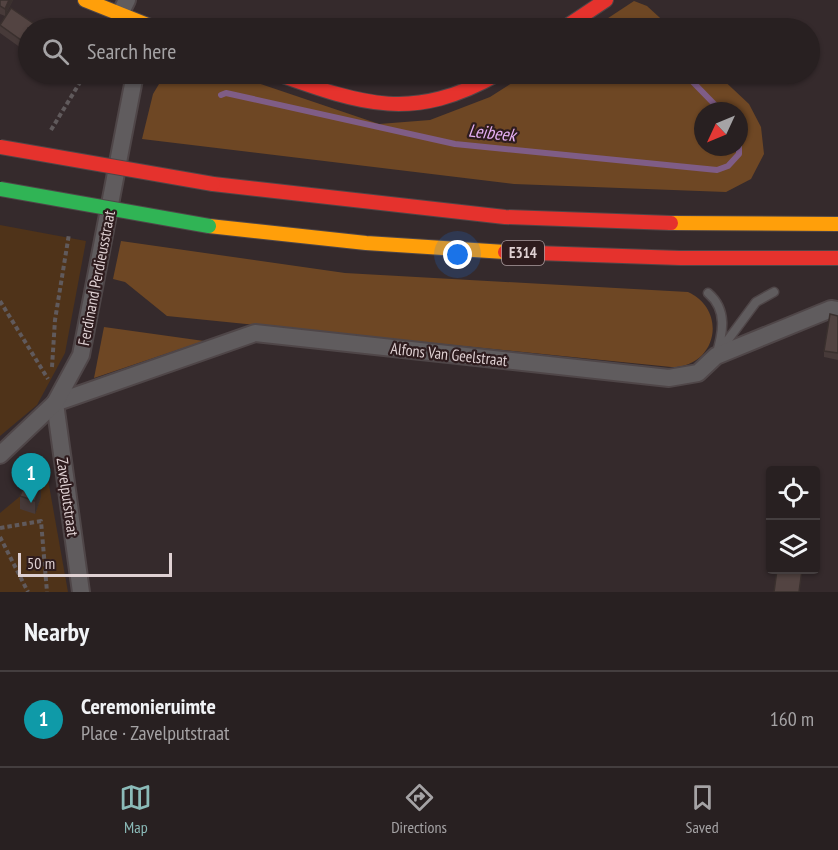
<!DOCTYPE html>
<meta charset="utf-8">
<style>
:root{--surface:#282021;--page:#30282a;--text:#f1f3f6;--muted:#a5a3a5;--line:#443e3f;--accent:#8bbbb9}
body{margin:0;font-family:"PT Sans Narrow",sans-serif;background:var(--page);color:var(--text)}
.controls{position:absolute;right:18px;bottom:18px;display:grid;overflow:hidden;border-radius:6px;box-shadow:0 2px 4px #0004}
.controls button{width:54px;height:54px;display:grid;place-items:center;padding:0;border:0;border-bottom:2px solid var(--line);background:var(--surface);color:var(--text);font:30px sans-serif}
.compass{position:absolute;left:694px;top:102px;width:54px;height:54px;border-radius:50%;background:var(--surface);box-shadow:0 2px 4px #0004;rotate:226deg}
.scale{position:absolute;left:18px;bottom:15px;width:154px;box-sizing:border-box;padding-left:6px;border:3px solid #dfd1d3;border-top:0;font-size:16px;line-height:21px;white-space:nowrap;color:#dfd1d3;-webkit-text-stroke:4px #2e1c1e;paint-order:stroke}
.you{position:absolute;left:458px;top:255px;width:21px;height:21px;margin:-15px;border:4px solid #fff;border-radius:50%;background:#1a73e8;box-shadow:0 0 0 9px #1a73e833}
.badge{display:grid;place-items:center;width:39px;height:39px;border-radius:50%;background:var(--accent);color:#fff;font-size:20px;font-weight:700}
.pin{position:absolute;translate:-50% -50px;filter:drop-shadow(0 2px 3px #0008)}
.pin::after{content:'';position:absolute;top:32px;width:21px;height:18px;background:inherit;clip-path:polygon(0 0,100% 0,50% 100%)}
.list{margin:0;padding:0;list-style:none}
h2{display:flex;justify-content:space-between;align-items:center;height:78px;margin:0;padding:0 24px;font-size:26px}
h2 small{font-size:20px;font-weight:400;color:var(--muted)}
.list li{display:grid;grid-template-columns:39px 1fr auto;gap:18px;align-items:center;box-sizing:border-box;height:96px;padding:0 24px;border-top:2px solid var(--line)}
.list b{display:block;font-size:22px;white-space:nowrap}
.list p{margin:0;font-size:20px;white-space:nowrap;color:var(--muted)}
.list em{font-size:20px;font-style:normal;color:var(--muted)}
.icon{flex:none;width:33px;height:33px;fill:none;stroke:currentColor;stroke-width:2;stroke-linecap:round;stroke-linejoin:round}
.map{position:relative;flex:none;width:838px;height:592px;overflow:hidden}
.search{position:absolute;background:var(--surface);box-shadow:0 2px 4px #0004;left:18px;right:18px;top:18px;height:66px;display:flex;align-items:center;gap:15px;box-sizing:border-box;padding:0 21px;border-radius:33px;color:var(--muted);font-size:22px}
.sheet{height:174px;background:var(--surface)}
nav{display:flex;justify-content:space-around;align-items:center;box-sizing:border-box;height:84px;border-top:2px solid var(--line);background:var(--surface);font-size:16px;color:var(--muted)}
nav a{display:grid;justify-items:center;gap:3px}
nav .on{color:var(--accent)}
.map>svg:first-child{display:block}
.green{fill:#4f3319}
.forest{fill:#6e4724;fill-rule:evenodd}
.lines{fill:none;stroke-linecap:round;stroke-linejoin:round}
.stream{stroke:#7f5d86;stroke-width:6}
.lane-casing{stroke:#4f4648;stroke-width:11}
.street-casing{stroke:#4f4648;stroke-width:20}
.slow-casing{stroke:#4f4648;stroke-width:16}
.jam-casing{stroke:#4f4648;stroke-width:16}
.path{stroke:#605a5c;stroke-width:4;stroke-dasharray:4.5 3;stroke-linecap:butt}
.lane{stroke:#605c5e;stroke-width:8}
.street{stroke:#605c5e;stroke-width:16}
.slow{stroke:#ff9f0a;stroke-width:14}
.jam{stroke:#e5322d;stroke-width:14}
.fast-bridge-casing{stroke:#4f4648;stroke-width:16;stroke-linecap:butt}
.jam-bridge-casing{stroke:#4f4648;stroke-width:16;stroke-linecap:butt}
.fast-bridge{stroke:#30b455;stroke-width:14}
.jam-bridge{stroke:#e5322d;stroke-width:14}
.wall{fill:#473a39}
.shaded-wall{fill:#3a302e}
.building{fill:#534442;stroke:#3a302e;stroke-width:1.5}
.labels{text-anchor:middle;stroke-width:4.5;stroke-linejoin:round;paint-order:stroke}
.shield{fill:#2e1c1e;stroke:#aa9b9d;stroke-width:1.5}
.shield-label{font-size:15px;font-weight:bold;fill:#dfd1d3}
.street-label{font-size:16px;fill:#dfd1d3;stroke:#2e1c1e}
.water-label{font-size:18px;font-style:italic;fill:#e4aef3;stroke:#2e1c1e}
</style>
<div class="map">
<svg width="838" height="592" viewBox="0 0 838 592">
<rect width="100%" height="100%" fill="#352a2c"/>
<g class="green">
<path d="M0,225L86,241L65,353L37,405L0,436Z"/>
<path d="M47,474L68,592H0V513Z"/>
</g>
<g class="forest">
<path d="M634,1L647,6L671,28H593Z"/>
<path d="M165,74H231L379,124L430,120L490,97L526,74H717L749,104L761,127L764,154L751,179L726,192L514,184L142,139L153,94ZM703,111H739V147H703Z"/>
<path d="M121,241L345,273L688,292C729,311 716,368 671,367L167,316L125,282L113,279Z"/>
<path d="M104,327L204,341L94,378Z"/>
</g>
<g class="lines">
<g class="stream">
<path d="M685,74L721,111"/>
<path d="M221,95L226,93L455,144L717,170L728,166L739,154V134"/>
</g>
<g class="lane-casing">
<path id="lane" d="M708,293C728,310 723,333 716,356L756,302L774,292"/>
</g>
<g class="street-casing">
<g id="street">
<path d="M120,14L127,0"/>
<path d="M55,403L255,333L669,378L698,373L716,356L831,309L838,310"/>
<path d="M55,403L81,592"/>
<path d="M0,455L55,403L81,355L135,74"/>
</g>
</g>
<g class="slow-casing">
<g id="slow">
<path d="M85,0L155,28"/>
<path d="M671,223L838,224"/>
<path d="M209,226L366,243L505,252"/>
</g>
</g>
<g class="jam-casing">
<g id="jam">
<path d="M564,28L606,0"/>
<path d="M277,74C364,105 413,122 498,74"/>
<path d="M213,184L505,217L671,223"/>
<path d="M505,252L680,258H838"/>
</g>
</g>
<g class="path">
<path d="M51,130L85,74"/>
<path d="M0,301L48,379"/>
<path d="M52,367L55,320L69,234"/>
<path d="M0,528L41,521L47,592"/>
<path d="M0,537L28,592"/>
</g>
<use href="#lane" class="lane"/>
<use href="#street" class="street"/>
<use href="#slow" class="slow"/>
<use href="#jam" class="jam"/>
<g class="fast-bridge-casing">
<path id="fast-bridge" d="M0,189L209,226"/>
</g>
<g class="jam-bridge-casing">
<path id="jam-bridge" d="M0,147L213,184"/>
</g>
<use href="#fast-bridge" class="fast-bridge"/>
<use href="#jam-bridge" class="jam-bridge"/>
</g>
<g class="wall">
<path d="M0,0H13L5,16L0,14Z"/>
<path d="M0,24L28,28V53L0,33Z"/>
<path d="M838,316V360L824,357V351Z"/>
<path d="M20,496L41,497L35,514L20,509Z"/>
</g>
<g class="shaded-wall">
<path d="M9,0H13L5,16V9Z"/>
<path d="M41,483V497L35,514V501Z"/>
</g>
<g class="building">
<path d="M0,0H9L5,9L0,6Z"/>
<path d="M11,8L40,28H28V45L0,25Z"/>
<path d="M830,314L838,316V353L824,351Z"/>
<path d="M27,479L41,483L35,501L20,496Z"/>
<path d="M777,570H802L799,592H774Z"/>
</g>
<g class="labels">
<rect class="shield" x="502" y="241" width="42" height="24" rx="4.5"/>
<g class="shield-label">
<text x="523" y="258">E314</text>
</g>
<g class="street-label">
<text transform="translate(96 278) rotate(-79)" y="6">Ferdinand Perdieusstraat</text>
<text transform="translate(449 354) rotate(6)" y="6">Alfons Van Geelstraat</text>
<text transform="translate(68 497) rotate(82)" y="6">Zavelputstraat</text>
</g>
<g class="water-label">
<text transform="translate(492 133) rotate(6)" y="6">Leibeek</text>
</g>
</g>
</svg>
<div class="controls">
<button><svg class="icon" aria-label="locate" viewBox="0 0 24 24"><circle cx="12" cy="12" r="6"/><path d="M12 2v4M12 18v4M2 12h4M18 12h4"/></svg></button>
<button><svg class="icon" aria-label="layers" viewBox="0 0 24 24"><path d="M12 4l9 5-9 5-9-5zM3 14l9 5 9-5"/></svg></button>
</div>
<svg class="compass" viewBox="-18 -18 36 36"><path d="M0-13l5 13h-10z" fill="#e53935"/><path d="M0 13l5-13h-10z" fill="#a5a3a5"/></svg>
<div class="scale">50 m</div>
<div class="you"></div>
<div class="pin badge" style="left:31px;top:503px;background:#0f9aa8">1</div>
<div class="search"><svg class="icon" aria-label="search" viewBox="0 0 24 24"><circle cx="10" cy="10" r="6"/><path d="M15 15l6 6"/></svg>Search here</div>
</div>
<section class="sheet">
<h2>Nearby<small></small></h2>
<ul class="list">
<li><span class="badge" style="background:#0f9aa8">1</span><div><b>Ceremonieruimte</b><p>Place · Zavelputstraat</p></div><em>160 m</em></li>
</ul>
</section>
<nav>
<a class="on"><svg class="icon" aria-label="map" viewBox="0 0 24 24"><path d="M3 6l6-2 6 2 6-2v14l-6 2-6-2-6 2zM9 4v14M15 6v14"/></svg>Map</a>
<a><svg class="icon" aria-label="directions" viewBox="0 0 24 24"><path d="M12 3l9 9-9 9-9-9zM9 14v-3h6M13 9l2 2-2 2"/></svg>Directions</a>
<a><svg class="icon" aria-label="saved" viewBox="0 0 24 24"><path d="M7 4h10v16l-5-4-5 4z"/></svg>Saved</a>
</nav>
